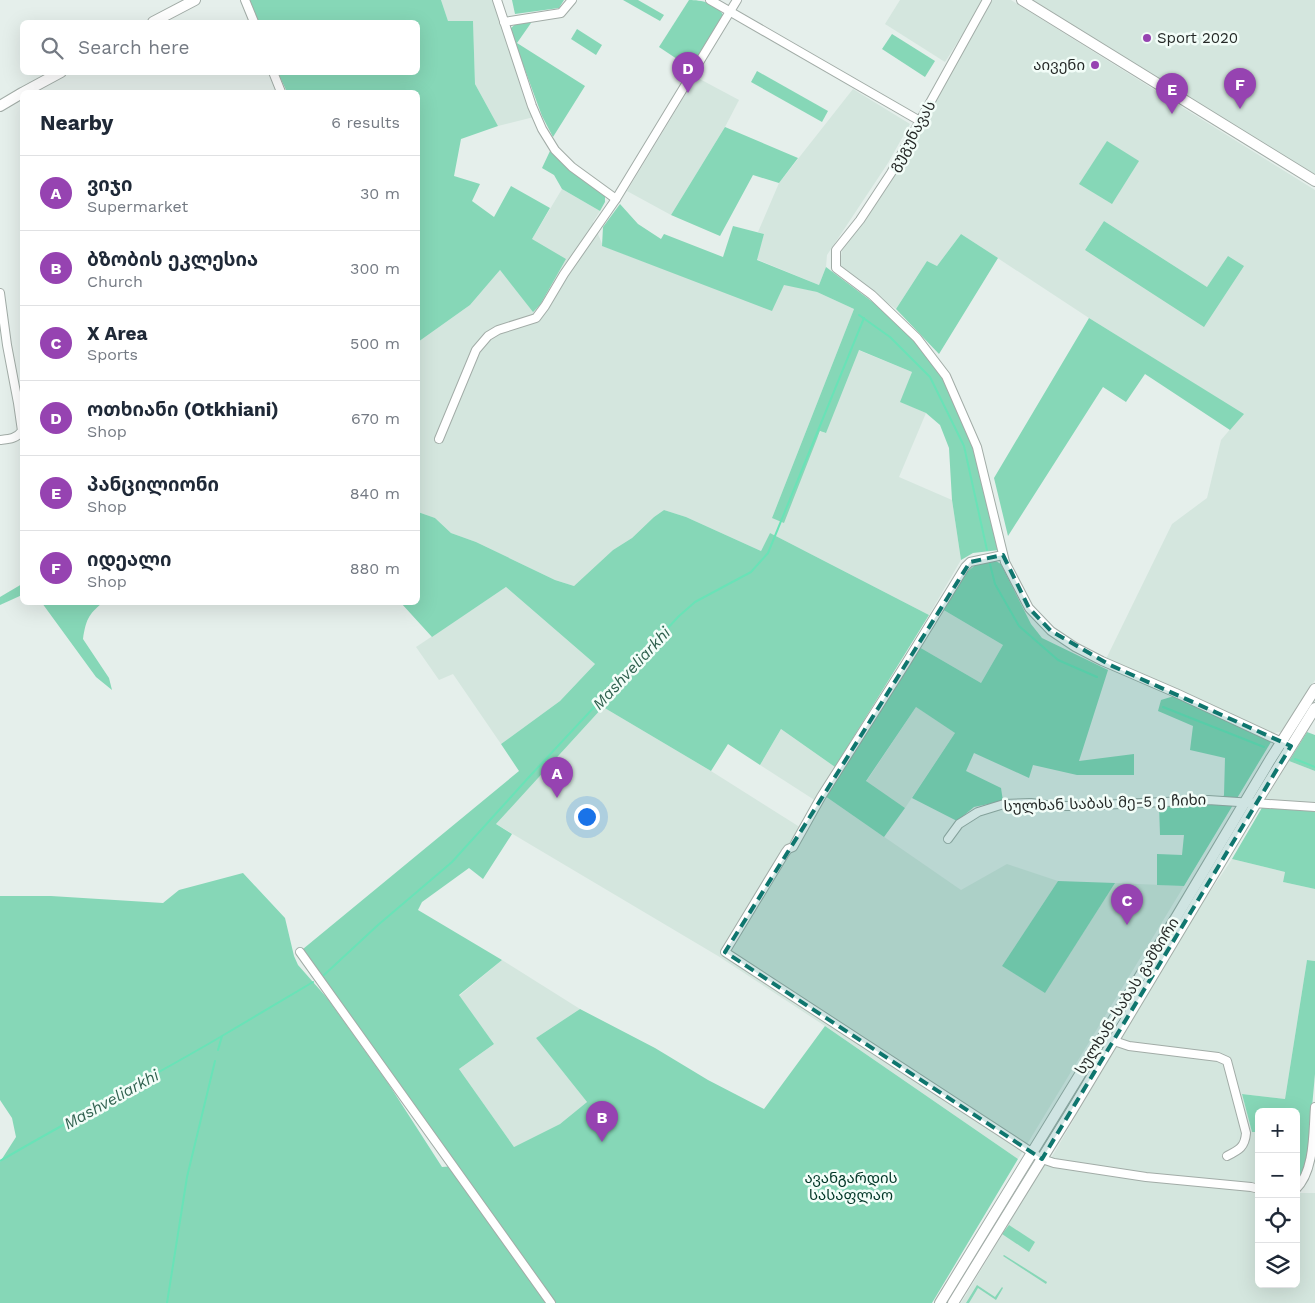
<!DOCTYPE html>
<meta charset="utf-8">
<style>
:root{--surface:#fff;--page:#f6f6f7;--text:#1f2937;--muted:#747a83;--line:#e0e1e3;--accent:#9643b1}
body{margin:0;font-family:"Work Sans","Noto Sans Georgian",sans-serif;background:var(--page);color:var(--text)}
.controls{position:absolute;right:15px;bottom:15px;display:grid;overflow:hidden;border-radius:8px;box-shadow:0 5px 20px #0002}
.controls button{width:45px;height:45px;display:grid;place-items:center;padding:0;border:0;border-bottom:1px solid var(--line);background:var(--surface);color:var(--text);font:25px sans-serif}
.you{position:absolute;left:586px;top:816px;width:18px;height:18px;margin:-12px;border:4px solid #fff;border-radius:50%;background:#1a73e8;box-shadow:0 0 0 8px #1a73e833}
.badge{display:grid;place-items:center;width:32px;height:32px;border-radius:50%;background:var(--accent);color:#fff;font-size:16px;font-weight:700}
.pin{position:absolute;translate:-50% -41px;filter:drop-shadow(0 1px 2px #0008)}
.pin::after{content:'';position:absolute;top:26px;width:18px;height:15px;background:inherit;clip-path:polygon(0 0,100% 0,50% 100%)}
.list{margin:0;padding:0;list-style:none}
h2{display:flex;justify-content:space-between;align-items:center;height:65px;margin:0;padding:0 20px;font-size:21px}
h2 small{font-size:16px;font-weight:400;color:var(--muted)}
.list li{display:grid;grid-template-columns:32px 1fr auto;gap:15px;align-items:center;box-sizing:border-box;height:75px;padding:0 20px;border-top:1px solid var(--line)}
.list b{display:block;font-size:19px;white-space:nowrap}
.list p{margin:0;font-size:16px;white-space:nowrap;color:var(--muted)}
.list em{font-size:16px;font-style:normal;color:var(--muted)}
.icon{flex:none;width:28px;height:28px;fill:none;stroke:currentColor;stroke-width:2;stroke-linecap:round;stroke-linejoin:round}
.map{position:relative;flex:none;width:1315px;height:1303px;overflow:hidden}
.search{position:absolute;background:var(--surface);box-shadow:0 5px 20px #0002;left:20px;top:20px;width:400px;height:55px;display:flex;align-items:center;gap:12px;box-sizing:border-box;padding:0 18px;border-radius:8px;color:var(--muted);font-size:19px}
.panel{position:absolute;background:var(--surface);box-shadow:0 5px 20px #0002;left:20px;top:90px;width:400px;height:515px;border-radius:8px}
.map>svg:first-child{display:block}
.built{fill:#d4e6de;fill-rule:evenodd}
.green{fill:#86d7b7}
.lines{fill:none;stroke-linecap:round;stroke-linejoin:round}
.stream{stroke:#69e3b7;stroke-width:2}
.minor-casing{stroke:#a2aca7;stroke-width:10}
.major-casing{stroke:#a2aca7;stroke-width:12}
.minor{stroke:#fff;stroke-width:8}
.major{stroke:#fff;stroke-width:10}
.marked{fill:#0f766e;fill-opacity:0.2;stroke:#0f766e;stroke-width:4;stroke-dasharray:10 6;stroke-linejoin:round}
.poi-dot{fill:#9643b1;stroke:#f2fdf8;stroke-width:2}
.labels{text-anchor:middle;stroke-width:5;stroke-linejoin:round;paint-order:stroke}
.poi-label{font-size:15px;fill:#252927;stroke:#f2fdf8;text-anchor:start}
.street-label{font-size:15px;fill:#252927;stroke:#f2fdf8}
.park-label{font-size:15px;fill:#003626;stroke:#f2fdf8}
.water-label{font-size:16px;font-style:italic;fill:#30614f;stroke:#f2fdf8}
</style>
<div class="map">
<svg width="1315" height="1303" viewBox="0 0 1315 1303">
<rect width="100%" height="100%" fill="#e5efeb"/>
<g class="built">
<path d="M441,0H493L534,117L498,126L475,84L473,21H448Z"/>
<path d="M900,0H984L945,62L885,24Z"/>
<path d="M992,0H1011L1315,190V680L1281,732L1273,733L1106,659L1172,524L1207,498L1221,440L1243,414L1089,318L961,234L937,266L927,261L896,309L839,269L842,250L883,194ZM1104,221L1207,287L1085,250Z"/>
<path d="M1033,0H1315V176Z"/>
<path d="M696,77L739,100L725,127L671,215L627,191Z"/>
<path d="M853,89L910,124L888,163L827,255L826,267L819,285L756,259L764,234L758,232L779,183Z"/>
<path d="M562,189L600,211L593,222L603,246L772,310L784,284L817,292L854,309L772,518L821,431L825,433L858,350L912,372L901,402L926,413L899,477L952,500L961,560L929,615L770,533L761,551L686,517L664,510L654,517L632,538L613,550L574,586L555,580L476,542L451,533L435,518L418,512V342L470,305L500,270L533,311L540,305L532,239Z"/>
<path d="M506,587L595,664L560,701L501,744L453,674L439,680L416,647Z"/>
<path d="M942,609L1003,645L981,683L919,647Z"/>
<path d="M603,707L711,771L806,831L825,796L961,890L1007,864L1058,881L1002,966L1045,992L1115,883L1184,886L1018,1159L825,1026L718,956L496,824Z"/>
<path d="M916,707L955,733L905,808L866,782Z"/>
<path d="M781,729L835,767L816,801L760,765Z"/>
<path d="M1289,761L1315,771V804L1265,800Z"/>
<path d="M1232,859L1285,872L1283,882L1315,889V961L1307,960L1285,1099L1242,1094L1252,1131L1259,1132V1183L1145,1174L1051,1158L1193,917Z"/>
<path d="M502,960L580,1009L536,1038L587,1102L560,1124L514,1147L459,1069L494,1044L459,996Z"/>
<path d="M1044,1165L1249,1191L1259,1195V1284H1296V1193H1315V1303H961Z"/>
</g>
<g class="green">
<path d="M248,0H441L448,21H473L475,84L498,126L461,139L454,176L480,184L472,201L494,217L511,186L550,208L532,239L566,259L540,305L533,312L500,270L470,305L418,342V92H287L278,73L418,72V22H257Z"/>
<path d="M512,0H564L559,8L515,14Z"/>
<path d="M623,0H638L664,15L660,21Z"/>
<path d="M689,0C701,0 717,3 723,15L692,69L659,47Z"/>
<path d="M518,22L531,23L517,43L585,86L553,137L542,116L511,32V28Z"/>
<path d="M577,29L602,45L596,55L571,39Z"/>
<path d="M892,34L935,61L925,77L882,49Z"/>
<path d="M757,71L828,111L822,122L751,82Z"/>
<path d="M725,127L798,158L779,183L753,175L720,236L671,215Z"/>
<path d="M1107,141L1139,161L1112,204L1079,184Z"/>
<path d="M550,151L568,169L605,195V202L600,211L562,189L554,175L542,168Z"/>
<path d="M620,204L638,224L661,239L664,234L723,257L733,226L764,234L757,260L819,285L826,267L874,303L913,339L943,378L973,448L999,550L973,553L961,560L952,500L949,448L940,425L926,413L900,402L912,372L859,350L826,433L820,431L784,523L772,518L854,309L817,292L784,285L772,311L602,246L603,227Z"/>
<path d="M1104,221L1207,287L1228,256L1244,266L1204,327L1085,250Z"/>
<path d="M961,234L998,258L939,354L896,309L927,261L937,266Z"/>
<path d="M1089,318L1244,414L1230,430L1145,374L1126,402L1103,387L1008,536L994,478Z"/>
<path d="M664,510L686,517L761,551L770,533L929,615L835,767L781,729L760,765L728,744L711,771L603,707L496,824L512,834L483,879L469,868L422,902L418,910L502,960L459,995L494,1044L459,1069L514,1147L560,1124L587,1102L536,1038L580,1009L655,1048L708,1080L764,1109L825,1026L1018,1159L932,1303H0V1162L16,1137L12,1118L0,1100V896H51L163,903L179,890L243,873L285,918L294,956L298,965L328,999L388,1083L442,1167L455,1166L303,949L519,771L501,744L560,701L595,664L506,587L432,637L401,603L418,602V512L435,518L451,533L476,542L555,580L574,586L613,550L632,538L654,517Z"/>
<path d="M994,560L1001,564L1031,624L1042,638L1108,670L1079,761L1134,754V775H1077L1033,765L1029,778L974,753L966,771L1001,788L1003,801L974,807L957,821L912,798L955,733L916,707L866,781L905,808L884,837L825,796L919,647L981,683L1003,645L942,609L967,572L980,561Z"/>
<path d="M22,584V595L0,605V597Z"/>
<path d="M42,603H102C88,615 86,620 83,639L109,678L112,690L96,677Z"/>
<path d="M1174,696L1271,742L1184,886L1157,885V854L1182,855L1184,835H1160L1159,805L1203,803L1220,804L1224,795L1225,758L1190,750L1193,726L1158,711L1161,700Z"/>
<path d="M1307,732L1315,735V771L1289,761Z"/>
<path d="M1263,806L1315,811V889L1283,882L1285,872L1232,859Z"/>
<path d="M1058,881L1115,883L1045,993L1002,966Z"/>
<path d="M1307,960L1315,961V1074L1307,1163L1299,1180L1296,1182V1112H1259V1132H1252L1242,1094L1285,1099Z"/>
<path d="M1009,1225L1035,1242L1029,1252L1002,1234Z"/>
<path d="M1004,1255L1047,1282L1046,1284L1003,1256Z"/>
<path d="M977,1285L995,1297L1002,1287L1003,1288L996,1300L978,1288L969,1303H966Z"/>
</g>
<g class="lines">
<g class="stream">
<path d="M859,315L890,337L930,377L964,446L987,550"/>
<path d="M990,564L995,584L1019,626L1058,660L1097,677"/>
<path d="M1163,707L1264,747"/>
<path d="M1295,759L1315,767"/>
<path d="M324,975L378,925L452,862L529,777L679,616L695,602L751,572L768,553L864,318"/>
<path d="M218,1050L222,1036L313,982"/>
<path d="M0,1161C73,1118 149,1079 222,1036"/>
<path d="M167,1303L187,1177L215,1061"/>
</g>
<g class="minor-casing">
<g id="minor">
<path d="M245,0L254,22"/>
<path d="M497,0L532,106L542,129L555,150L572,167L616,199"/>
<path d="M710,0L920,121"/>
<path d="M987,0L891,173L860,220L836,250V268L872,295L917,338L946,376L977,447L1005,562L1029,608L1051,631L1075,647L1102,661L1176,693L1286,744"/>
<path d="M504,22L561,13L572,0"/>
<path d="M273,72L281,92"/>
<path d="M0,293L7,345L18,403L22,431C16,439 9,439 0,440"/>
<path d="M439,439L476,350L488,336L498,330L536,318L545,306L564,274L616,199L737,0"/>
<path d="M1003,555L970,562L965,567L906,663L821,797L793,847L788,849L785,853L725,952L1042,1159L1054,1163L1146,1177L1251,1187L1259,1189"/>
<path d="M948,839L959,824L978,812L1004,804L1031,803L1054,806H1077L1208,800L1315,807"/>
<path d="M300,952L551,1303"/>
<path d="M1108,1039L1129,1046L1218,1057L1227,1061L1246,1133C1245,1147 1239,1150 1227,1156"/>
<path d="M1296,1189C1315,1171 1313,1131 1315,1107"/>
</g>
</g>
<g class="major-casing">
<g id="major">
<path d="M1022,0L1315,181"/>
<path d="M153,22L195,0"/>
<path d="M24,92L61,72"/>
<path d="M0,106L22,93"/>
<path d="M940,1303L1177,916L1270,760L1315,689"/>
<path d="M953,1303L1072,1110L1256,803L1315,708"/>
</g>
</g>
<use href="#minor" class="minor"/>
<use href="#major" class="major"/>
</g>
<path class="marked" d="M1003,555L1029,608L1051,631L1110,665L1291,746L1042,1159L725,952L970,562Z"/>
<g class="poi-dot">
<circle cx="1147" cy="38" r="5"/>
<circle cx="1095" cy="65" r="5"/>
</g>
<g class="labels">
<g class="poi-label">
<text x="1157" y="43">Sport 2020</text>
<text x="1085" y="70" text-anchor="end">აივენი</text>
</g>
<g class="street-label">
<text transform="translate(912 136) rotate(-60)" y="5">გუგუნავას</text>
<text transform="translate(1105 803) rotate(-2)" y="5">სულხან საბას მე-5 ე ჩიხი</text>
<text transform="translate(1127 996) rotate(-58)" y="5">სულხან-საბას გამზირი</text>
</g>
<g class="park-label">
<text x="851" y="1183">ავანგარდის<tspan x="851" dy="17">სასაფლაო</tspan></text>
</g>
<g class="water-label">
<text transform="translate(631 668) rotate(-47)" y="6">Mashveliarkhi</text>
<text transform="translate(111 1099) rotate(-29)" y="6">Mashveliarkhi</text>
</g>
</g>
</svg>
<div class="controls">
<button>+</button>
<button>−</button>
<button><svg class="icon" aria-label="locate" viewBox="0 0 24 24"><circle cx="12" cy="12" r="6"/><path d="M12 2v4M12 18v4M2 12h4M18 12h4"/></svg></button>
<button><svg class="icon" aria-label="layers" viewBox="0 0 24 24"><path d="M12 4l9 5-9 5-9-5zM3 14l9 5 9-5"/></svg></button>
</div>
<div class="you"></div>
<div class="pin badge" style="left:557px;top:798px">A</div>
<div class="pin badge" style="left:602px;top:1142px">B</div>
<div class="pin badge" style="left:1127px;top:925px">C</div>
<div class="pin badge" style="left:688px;top:93px">D</div>
<div class="pin badge" style="left:1172px;top:114px">E</div>
<div class="pin badge" style="left:1240px;top:109px">F</div>
<div class="search"><svg class="icon" aria-label="search" viewBox="0 0 24 24"><circle cx="10" cy="10" r="6"/><path d="M15 15l6 6"/></svg>Search here</div>
<section class="panel">
<h2>Nearby<small>6 results</small></h2>
<ul class="list">
<li><span class="badge">A</span><div><b>ვიჯი</b><p>Supermarket</p></div><em>30 m</em></li>
<li><span class="badge">B</span><div><b>ბზობის ეკლესია</b><p>Church</p></div><em>300 m</em></li>
<li><span class="badge">C</span><div><b>X Area</b><p>Sports</p></div><em>500 m</em></li>
<li><span class="badge">D</span><div><b>ოთხიანი (Otkhiani)</b><p>Shop</p></div><em>670 m</em></li>
<li><span class="badge">E</span><div><b>პანცილიონი</b><p>Shop</p></div><em>840 m</em></li>
<li><span class="badge">F</span><div><b>იდეალი</b><p>Shop</p></div><em>880 m</em></li>
</ul>
</section>
</div>
